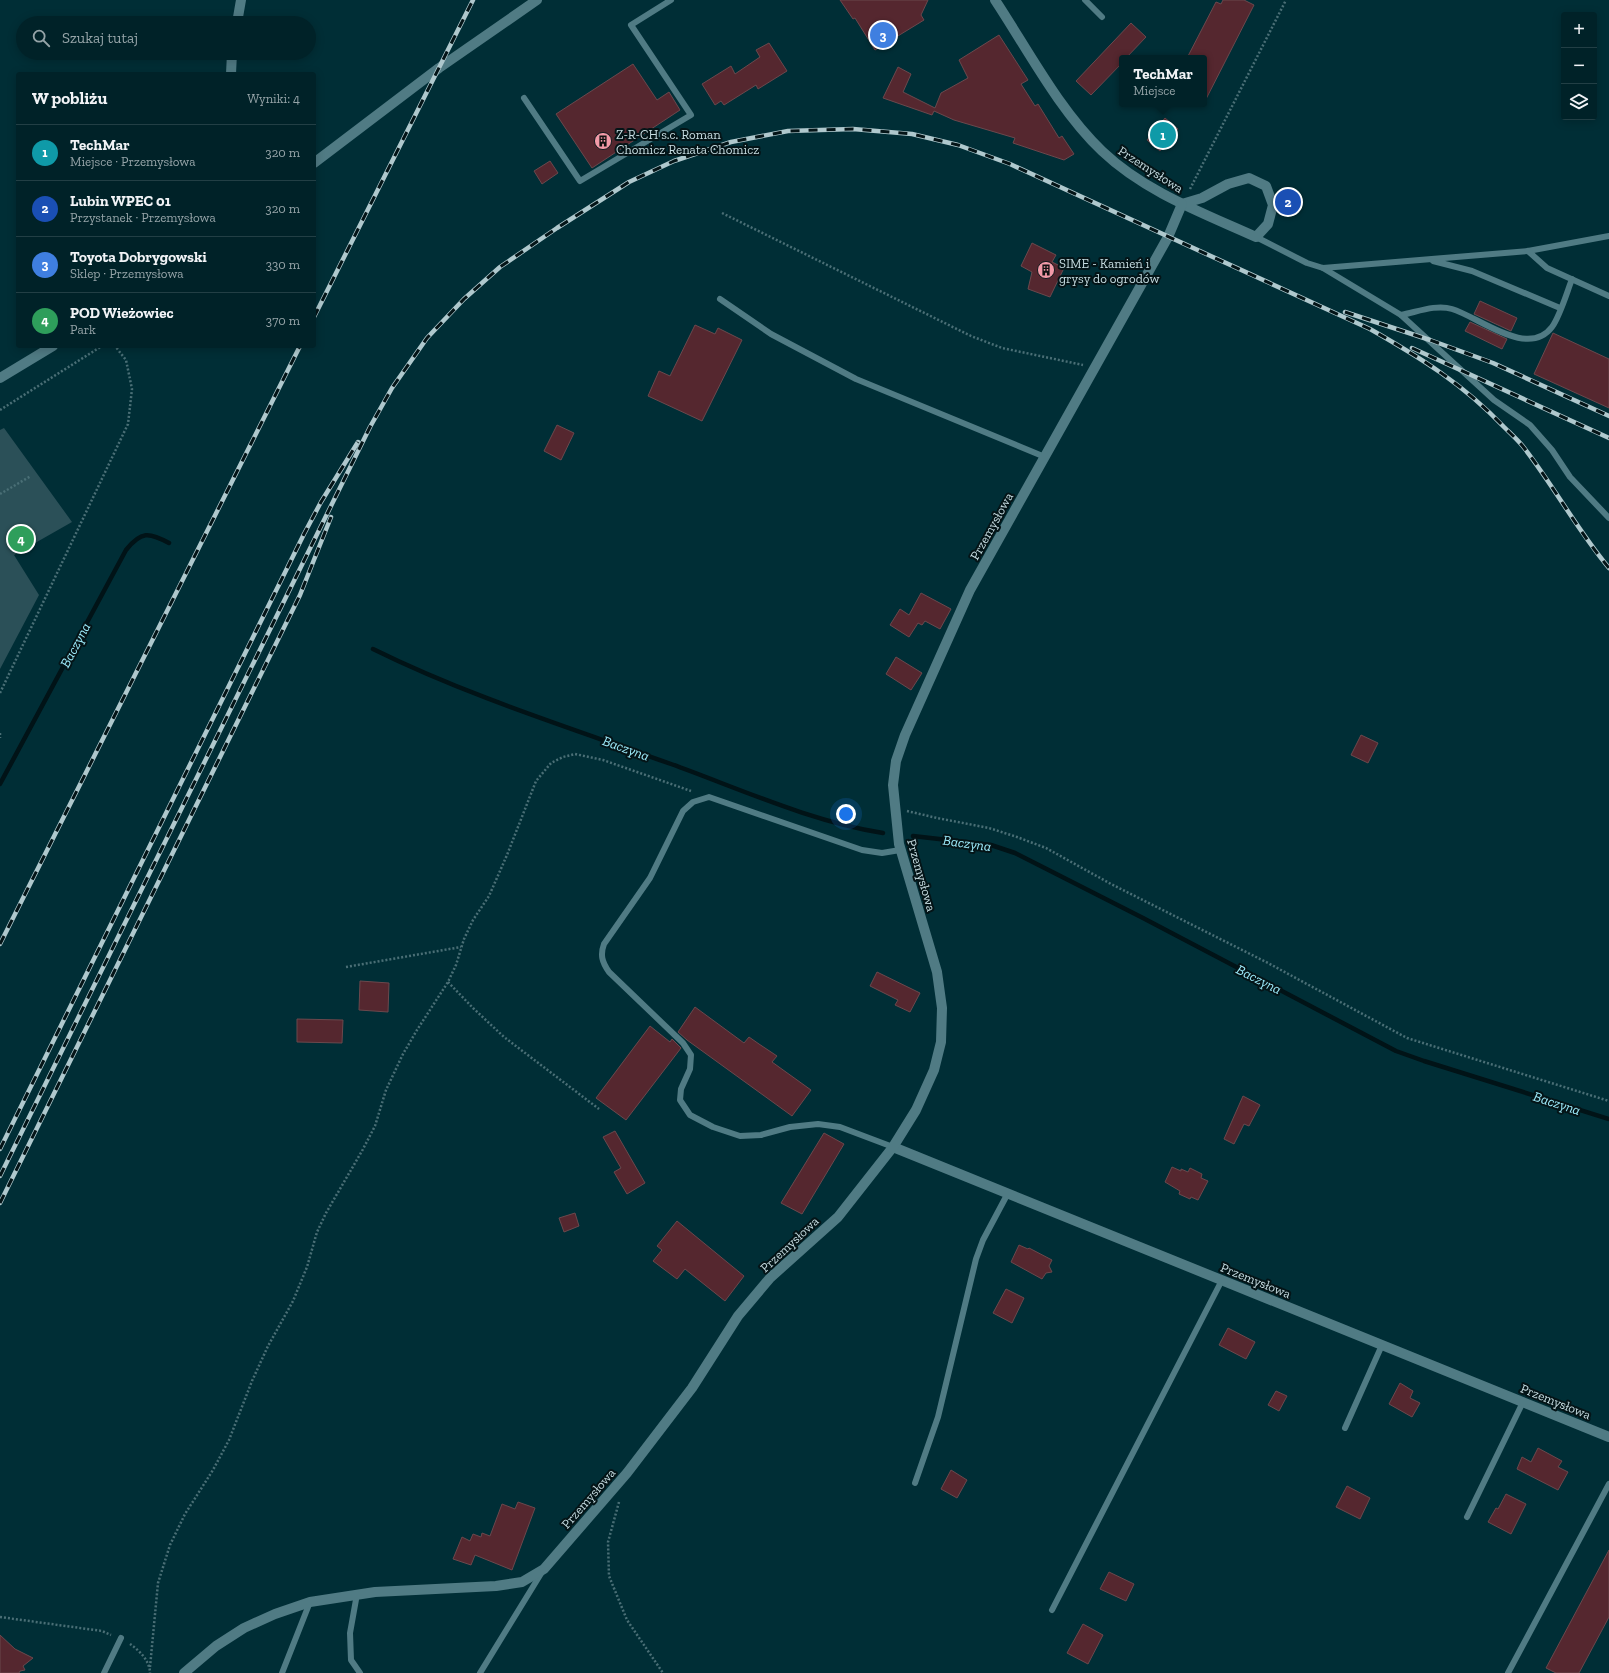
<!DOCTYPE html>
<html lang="pl">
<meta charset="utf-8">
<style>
:root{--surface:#002228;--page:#0a2a30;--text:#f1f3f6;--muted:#95a4a8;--line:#223f45;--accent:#bca0f2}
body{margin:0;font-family:"Zilla Slab",serif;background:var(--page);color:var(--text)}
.controls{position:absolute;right:12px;top:12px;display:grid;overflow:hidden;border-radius:4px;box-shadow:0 2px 10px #0003}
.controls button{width:36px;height:36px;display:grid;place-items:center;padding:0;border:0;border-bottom:1px solid var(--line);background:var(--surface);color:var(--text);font:20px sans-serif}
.you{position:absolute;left:846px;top:814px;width:14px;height:14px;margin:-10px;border:3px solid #fff;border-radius:50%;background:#1a73e8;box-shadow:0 0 0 6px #1a73e833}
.badge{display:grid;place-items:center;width:26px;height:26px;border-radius:50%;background:var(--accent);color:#fff;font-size:13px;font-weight:700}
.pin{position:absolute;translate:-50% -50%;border:2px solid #fff;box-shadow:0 1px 4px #0006}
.popup{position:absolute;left:1119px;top:55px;width:88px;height:52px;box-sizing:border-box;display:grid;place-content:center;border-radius:4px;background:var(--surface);filter:drop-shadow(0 1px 3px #0005);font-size:13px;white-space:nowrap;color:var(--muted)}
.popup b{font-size:15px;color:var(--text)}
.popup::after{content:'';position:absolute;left:50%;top:100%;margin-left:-8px;border:8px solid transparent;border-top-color:var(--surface)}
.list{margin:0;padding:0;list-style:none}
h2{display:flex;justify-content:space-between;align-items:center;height:52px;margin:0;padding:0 16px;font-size:17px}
h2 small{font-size:13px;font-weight:400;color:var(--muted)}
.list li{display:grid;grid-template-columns:26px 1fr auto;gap:12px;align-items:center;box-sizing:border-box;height:56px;padding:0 16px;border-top:1px solid var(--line)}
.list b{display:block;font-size:15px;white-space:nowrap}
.list p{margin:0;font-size:13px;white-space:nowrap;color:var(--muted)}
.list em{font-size:13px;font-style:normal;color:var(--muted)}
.icon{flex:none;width:22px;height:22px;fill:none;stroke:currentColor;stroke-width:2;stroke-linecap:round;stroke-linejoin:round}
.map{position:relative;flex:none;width:1609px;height:1673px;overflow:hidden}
.search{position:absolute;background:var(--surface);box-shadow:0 2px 10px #0003;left:16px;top:16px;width:300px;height:44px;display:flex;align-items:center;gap:10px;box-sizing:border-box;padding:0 14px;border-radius:22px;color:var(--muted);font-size:15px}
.panel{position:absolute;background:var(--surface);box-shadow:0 2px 10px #0003;left:16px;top:72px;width:300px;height:276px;border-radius:4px}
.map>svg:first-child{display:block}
.green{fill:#2b5058}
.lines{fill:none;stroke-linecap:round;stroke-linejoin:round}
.stream{stroke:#011317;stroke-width:4.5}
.building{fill:#55272f;stroke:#6b484d}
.path{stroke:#4a6f76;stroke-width:2.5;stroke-dasharray:2 2;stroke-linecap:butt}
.lane{stroke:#507b84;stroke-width:6}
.street{stroke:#507b84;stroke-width:10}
.secondary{stroke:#507b84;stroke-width:10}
.rail-casing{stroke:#afc8cd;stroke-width:4.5}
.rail{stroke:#041417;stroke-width:3;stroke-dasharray:9;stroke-linecap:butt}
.labels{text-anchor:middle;stroke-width:4;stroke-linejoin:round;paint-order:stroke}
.poi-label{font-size:13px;fill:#c6dce1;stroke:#041417;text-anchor:start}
.street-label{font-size:13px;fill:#c6dce1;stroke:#041417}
.water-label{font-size:14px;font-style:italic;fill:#9debfb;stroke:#041417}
</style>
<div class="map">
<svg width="1609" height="1673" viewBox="0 0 1609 1673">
<rect width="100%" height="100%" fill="#002e36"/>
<path class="green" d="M4,428L72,522L14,555L39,595L0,669V430Z"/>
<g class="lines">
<g class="stream">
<path d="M373,649C468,696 571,728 671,764C740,789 812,822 883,833"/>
<path d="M0,784L126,550C141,531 149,532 169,543"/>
<path d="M913,836L991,845L1015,853L1143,918L1396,1051L1424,1061L1609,1119"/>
</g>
</g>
<g class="building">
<path d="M840,0H928L921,15L924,20L875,50L855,18L853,19Z"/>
<path d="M1223,0H1244L1254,5L1204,103V58H1187L1216,2L1221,4Z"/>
<path d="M1131,23L1146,37L1126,58H1122V63L1091,95L1076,81Z"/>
<path d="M999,35L1028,80L1021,84L1035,106L1038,104L1059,138L1062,136L1074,154L1064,160L1013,143L1015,138L954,120L934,111L932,115L883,98L898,67L911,74L903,92L935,108L941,93L968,78L959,60Z"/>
<path d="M769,43L787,71L758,89L756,85L724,105L721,101L715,105L702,84L731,66L735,74L760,57L756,50Z"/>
<path d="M633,64L657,100L669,92L680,110L592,168L556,114Z"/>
<path d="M1165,118L1178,129L1160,151L1147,140Z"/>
<path d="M550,161L558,173L542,184L534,171Z"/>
<path d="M1032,243L1056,255L1052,262L1064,268L1050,297L1028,289L1032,272L1021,266Z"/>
<path d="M1480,301L1517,318L1511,331L1474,314Z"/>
<path d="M1470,322L1507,339L1502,349L1465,331Z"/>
<path d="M695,325L715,334L718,328L742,340L702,421L648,396L659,371L670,376Z"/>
<path d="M1553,333L1609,359V408L1534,374Z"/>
<path d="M557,425L574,433L561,460L544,451Z"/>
<path d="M921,593L951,609L940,629L925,621L922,625L918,623L909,637L890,625L900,609L909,615Z"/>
<path d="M896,657L922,673L911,690L886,674Z"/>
<path d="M1361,735L1378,743L1368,763L1351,755Z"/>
<path d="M877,972L920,993L910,1012L895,1005L898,1000L870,986Z"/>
<path d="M360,981L389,983L388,1012L359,1010Z"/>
<path d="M695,1007L744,1043L749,1037L759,1044L777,1056L772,1062L811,1090L792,1116L687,1040L678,1032Z"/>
<path d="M297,1019L343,1020L342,1043L297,1042Z"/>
<path d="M650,1026L670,1042L672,1039L681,1048L626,1120L596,1098Z"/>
<path d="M1243,1096L1260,1105L1249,1126L1244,1124L1234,1144L1224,1139Z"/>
<path d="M615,1131L645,1183L627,1194L614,1172L621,1168L603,1137Z"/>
<path d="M824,1133L844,1144L802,1214L781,1203Z"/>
<path d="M1172,1167L1181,1171V1169L1188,1172L1190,1168L1202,1174L1201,1178L1208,1181L1198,1200L1191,1197L1190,1199L1179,1194L1180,1191L1165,1182Z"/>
<path d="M575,1213L579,1226L564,1232L559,1218Z"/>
<path d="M677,1221L744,1276L725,1301L685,1269L677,1279L653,1261L662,1250L657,1246Z"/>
<path d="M1019,1245L1028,1249L1029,1248L1052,1260L1049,1266L1052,1272L1046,1273L1042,1279L1011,1262Z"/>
<path d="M1006,1289L1024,1298L1012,1323L993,1313Z"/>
<path d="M1228,1328L1255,1342L1246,1359L1219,1345Z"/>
<path d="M1400,1383L1413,1391L1410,1398L1420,1403L1412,1417L1389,1404Z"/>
<path d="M1276,1391L1287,1396L1279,1411L1268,1405Z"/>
<path d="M1538,1448L1562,1461L1558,1467L1568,1472L1558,1490L1517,1469L1522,1457L1531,1462Z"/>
<path d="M951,1470L967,1480L957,1498L941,1489Z"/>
<path d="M1347,1486L1370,1498L1360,1519L1336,1507Z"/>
<path d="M1506,1494L1526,1504L1511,1534L1488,1522L1496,1508L1498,1509Z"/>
<path d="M518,1502L535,1508L512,1570L475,1555L471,1565L453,1559L462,1537L470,1541L473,1534L481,1537L482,1533L490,1536L502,1504L515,1509Z"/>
<path d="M1609,1550V1617L1579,1673H1556L1546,1668Z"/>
<path d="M1109,1572L1134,1584L1126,1601L1100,1589Z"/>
<path d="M1083,1624L1103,1635L1088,1664L1067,1653Z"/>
<path d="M0,1635L15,1649L33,1658L23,1666L25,1670L20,1671L19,1673H0Z"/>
</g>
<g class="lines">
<g class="path">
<path d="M1190,189L1286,0"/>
<path d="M722,213L971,336L1002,348L1083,365"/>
<path d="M0,410L102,346"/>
<path d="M0,494L31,476"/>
<path d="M0,693L128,424L132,389L126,360L115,346"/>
<path d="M0,733V738"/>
<path d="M907,811L937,818L989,828L1017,837L1046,848L1111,884L1268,963L1407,1038L1609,1101"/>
<path d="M346,967L461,947"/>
<path d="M448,982L473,1008L504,1037L599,1109"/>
<path d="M619,1502L608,1542L609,1576L627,1620L663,1673"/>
<path d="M0,1617L102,1631L111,1635"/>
<path d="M130,1644C139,1650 150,1661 150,1673"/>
<path d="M150,1667L158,1583L170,1545L185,1514L213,1470L229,1440L252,1381L268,1346L293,1301L307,1267L317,1232L326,1213L362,1151L375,1126L386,1090L403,1054L417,1030L448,982L456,965L464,939L473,920L489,896L507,855L536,781L551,763L563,757L575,754L603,760L691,791"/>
</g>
<g class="lane">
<path d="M1085,0L1102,17"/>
<path d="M524,98L580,181L691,115L631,25L671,0"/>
<path d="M1256,237L1307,263L1323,268L1528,251L1609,236"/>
<path d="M1528,251L1547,268L1609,296"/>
<path d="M1433,261L1472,271L1560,308"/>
<path d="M1323,268L1401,315L1494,400L1530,425L1552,450L1570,477L1609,518"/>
<path d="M720,299L771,334L856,379L1045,457"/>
<path d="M1401,315C1417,312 1436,304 1452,309C1479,317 1528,359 1552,327C1560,316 1567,292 1572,279"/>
<path d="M893,1147L840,1127L818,1124L790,1127L761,1135L740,1136L713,1127L690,1115L680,1100L681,1089L690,1069L691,1055L683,1043L609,972C602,962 600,955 604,944L650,878L683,811L693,802L709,797L862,850L882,853L900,850"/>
<path d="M1345,1428L1382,1345"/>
<path d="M915,1483L938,1417L976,1259L983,1240L1008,1193"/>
<path d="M1467,1517L1523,1402"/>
<path d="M357,1594L350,1633L351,1660L360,1673"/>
<path d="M1052,1610L1222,1280"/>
<path d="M104,1673L121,1638"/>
<path d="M282,1673L310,1602"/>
<path d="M480,1673L542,1572"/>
<path d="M1508,1673L1609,1484"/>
</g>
<g class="street">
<path d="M995,0C1028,50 1059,110 1102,151C1145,192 1203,213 1256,237L1268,224L1273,205L1266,186L1249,178L1228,184L1202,198L1182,204"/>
<path d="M237,23L241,0"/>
<path d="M231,74L232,53"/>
<path d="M893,1147L1609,1437"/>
<path d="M184,1673L216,1646L244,1628L275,1614L310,1602L375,1592L496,1586L522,1582L544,1569L627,1473L692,1388L738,1316L770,1278L838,1217L893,1147L916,1110L934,1070L941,1042L942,1008L937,972L899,844L893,785L896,761L905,735L970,590L1168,237L1182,204"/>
</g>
<g class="secondary">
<path d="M314,163L439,68L537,0"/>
<path d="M0,378L53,346"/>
</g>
<g class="rail-casing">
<g id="rail">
<path d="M1345,312L1430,340L1493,363L1609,416"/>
<path d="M314,317L473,0"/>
<path d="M1412,348L1609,438"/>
<path d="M0,944L300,346"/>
<path d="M0,1149L304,534L321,502L358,442"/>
<path d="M0,1176L370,427L392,388L427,338L464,299L500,267L557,228L629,182L674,161L731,142L788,131L853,129L912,134L958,145L1010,164L1370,329C1421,358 1463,384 1504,427C1511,434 1519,441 1525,449C1555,488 1578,531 1609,568"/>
<path d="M0,1203L300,595L331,517"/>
</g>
</g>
<use href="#rail" class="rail"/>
</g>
<defs>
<g id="building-disc" transform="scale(0.9)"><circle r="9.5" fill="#f39aa8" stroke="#041417"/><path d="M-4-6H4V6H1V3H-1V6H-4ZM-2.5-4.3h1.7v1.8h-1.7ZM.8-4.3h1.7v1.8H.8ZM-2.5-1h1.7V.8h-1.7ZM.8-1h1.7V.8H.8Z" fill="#111"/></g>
</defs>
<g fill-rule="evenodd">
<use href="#building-disc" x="603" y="141"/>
<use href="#building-disc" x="1046" y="270"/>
</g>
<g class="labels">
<g class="poi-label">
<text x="616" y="139">Z-R-CH s.c. Roman<tspan x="616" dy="15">Chomicz Renata Chomicz</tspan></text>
<text x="1059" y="268">SIME - Kamień i<tspan x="1059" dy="15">grysy do ogrodów</tspan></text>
</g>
<g class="street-label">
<text transform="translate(1151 169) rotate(33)" y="5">Przemysłowa</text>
<text transform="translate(991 526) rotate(-61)" y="5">Przemysłowa</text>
<text transform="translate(922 875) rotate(74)" y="5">Przemysłowa</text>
<text transform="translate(789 1244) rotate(-43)" y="5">Przemysłowa</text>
<text transform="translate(1256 1280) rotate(22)" y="5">Przemysłowa</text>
<text transform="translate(1556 1401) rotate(22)" y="5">Przemysłowa</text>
<text transform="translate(588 1498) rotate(-49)" y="5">Przemysłowa</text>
</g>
<g class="water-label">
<text transform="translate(75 645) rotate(-62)" y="5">Baczyna</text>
<text transform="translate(626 748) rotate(20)" y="5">Baczyna</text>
<text transform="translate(967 843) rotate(8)" y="5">Baczyna</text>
<text transform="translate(1259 979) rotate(27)" y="5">Baczyna</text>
<text transform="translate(1557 1103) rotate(18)" y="5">Baczyna</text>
</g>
</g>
</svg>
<div class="controls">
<button>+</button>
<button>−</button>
<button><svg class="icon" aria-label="layers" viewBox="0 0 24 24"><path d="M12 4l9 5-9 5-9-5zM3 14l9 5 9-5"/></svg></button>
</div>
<div class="you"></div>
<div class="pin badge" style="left:1163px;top:135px;background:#0f9aa8">1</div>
<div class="popup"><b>TechMar</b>Miejsce</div>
<div class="pin badge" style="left:1288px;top:202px;background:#1a4fb4">2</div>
<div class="pin badge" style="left:883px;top:35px;background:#3f7fe0">3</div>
<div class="pin badge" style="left:21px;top:539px;background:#2e9e5b">4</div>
<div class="search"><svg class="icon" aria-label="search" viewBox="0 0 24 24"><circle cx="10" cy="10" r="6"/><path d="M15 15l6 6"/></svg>Szukaj tutaj</div>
<section class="panel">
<h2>W pobliżu<small>Wyniki: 4</small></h2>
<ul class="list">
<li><span class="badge" style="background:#0f9aa8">1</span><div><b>TechMar</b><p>Miejsce · Przemysłowa</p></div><em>320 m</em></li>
<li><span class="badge" style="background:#1a4fb4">2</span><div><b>Lubin WPEC 01</b><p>Przystanek · Przemysłowa</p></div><em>320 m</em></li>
<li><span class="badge" style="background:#3f7fe0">3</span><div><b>Toyota Dobrygowski</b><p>Sklep · Przemysłowa</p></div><em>330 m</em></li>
<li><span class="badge" style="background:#2e9e5b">4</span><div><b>POD Wieżowiec</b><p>Park</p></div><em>370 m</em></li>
</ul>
</section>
</div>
